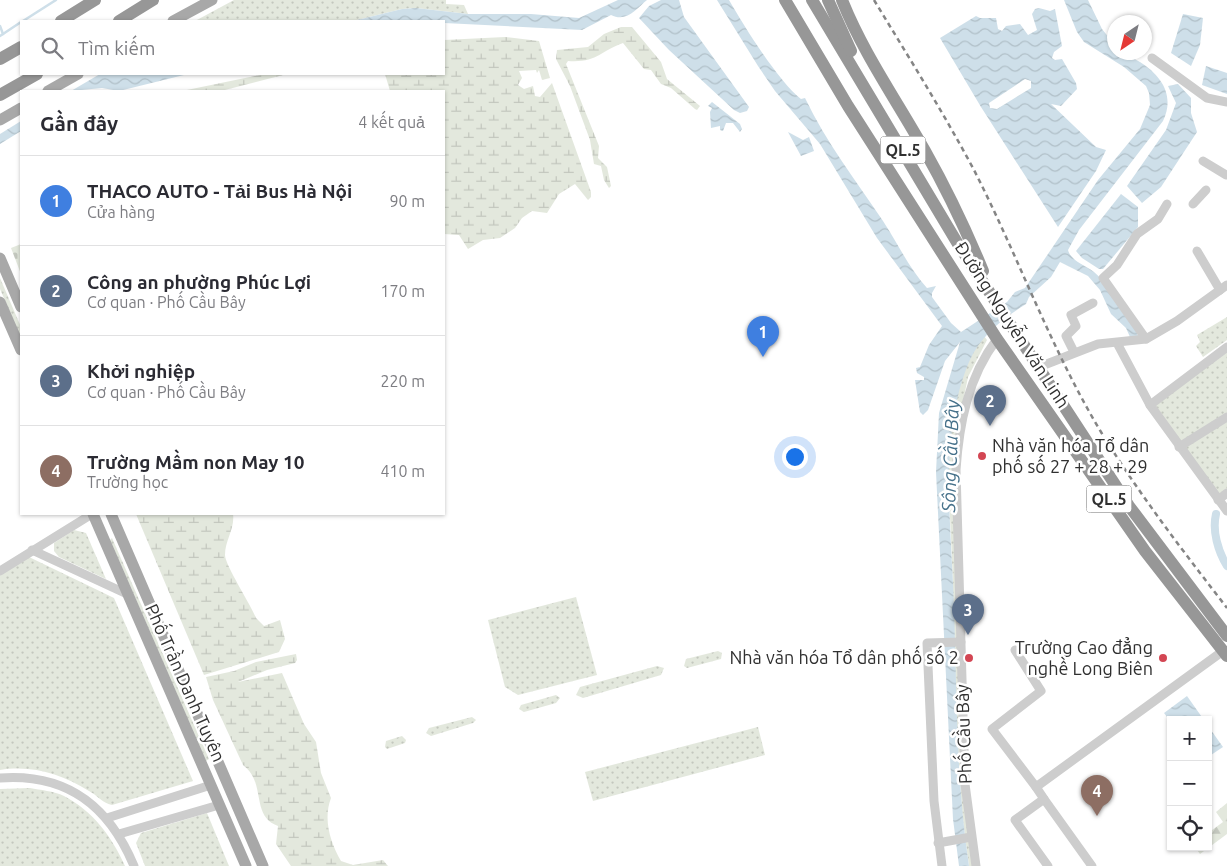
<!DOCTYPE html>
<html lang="vi">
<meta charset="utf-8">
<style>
:root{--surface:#fff;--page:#f2f2f3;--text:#2b2b33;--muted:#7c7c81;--line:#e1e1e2;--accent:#d34653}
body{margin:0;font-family:Ubuntu,sans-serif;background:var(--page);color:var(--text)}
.controls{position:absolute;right:15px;bottom:15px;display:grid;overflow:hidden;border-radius:0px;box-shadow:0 1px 4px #0004}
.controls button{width:45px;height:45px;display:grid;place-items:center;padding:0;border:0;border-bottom:1px solid var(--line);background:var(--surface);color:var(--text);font:25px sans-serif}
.compass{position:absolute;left:1107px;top:15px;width:45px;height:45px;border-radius:50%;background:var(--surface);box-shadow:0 1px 4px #0004;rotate:215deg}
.you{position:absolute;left:794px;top:456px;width:18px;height:18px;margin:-12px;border:4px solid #fff;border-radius:50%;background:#1a73e8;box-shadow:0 0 0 8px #1a73e833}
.badge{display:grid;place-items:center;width:32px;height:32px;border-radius:50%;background:var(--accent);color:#fff;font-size:16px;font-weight:700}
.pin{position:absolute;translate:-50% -41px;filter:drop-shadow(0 1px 2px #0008)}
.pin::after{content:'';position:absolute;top:26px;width:18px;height:15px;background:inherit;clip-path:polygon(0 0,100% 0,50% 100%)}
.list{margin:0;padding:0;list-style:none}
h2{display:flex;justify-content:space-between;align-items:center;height:65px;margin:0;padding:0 20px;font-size:21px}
h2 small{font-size:16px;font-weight:400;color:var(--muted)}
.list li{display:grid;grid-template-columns:32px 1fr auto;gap:15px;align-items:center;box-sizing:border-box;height:90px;padding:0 20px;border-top:1px solid var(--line)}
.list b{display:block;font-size:19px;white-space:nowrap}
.list p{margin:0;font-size:16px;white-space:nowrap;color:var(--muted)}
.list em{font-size:16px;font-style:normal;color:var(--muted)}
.icon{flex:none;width:28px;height:28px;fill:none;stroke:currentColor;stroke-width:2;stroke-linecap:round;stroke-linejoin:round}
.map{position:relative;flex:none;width:1227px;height:866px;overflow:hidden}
.search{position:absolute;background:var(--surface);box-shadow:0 1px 4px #0004;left:20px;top:20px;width:425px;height:55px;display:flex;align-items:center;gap:12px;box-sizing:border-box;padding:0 18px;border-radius:0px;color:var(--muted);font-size:19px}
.panel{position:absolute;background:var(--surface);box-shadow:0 1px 4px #0004;left:20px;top:90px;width:425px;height:425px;border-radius:0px}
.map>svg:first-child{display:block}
.grass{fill:url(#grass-dots)}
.forest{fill:url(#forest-firs)}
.wetland{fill:url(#wetland-marsh)}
.cemetery{fill:url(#cemetery-stones)}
.water{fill:url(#water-waves);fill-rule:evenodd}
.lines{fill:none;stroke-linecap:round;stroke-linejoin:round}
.stream{stroke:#cedfe9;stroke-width:2.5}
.canal{stroke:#cedfe9;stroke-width:8}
.minor{stroke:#cdcdcd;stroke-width:9}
.major{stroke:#a8a8a8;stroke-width:11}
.highway{stroke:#979797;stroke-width:12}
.rail{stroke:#858585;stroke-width:2.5;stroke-dasharray:5 4;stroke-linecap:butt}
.poi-dot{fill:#d34653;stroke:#fff;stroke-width:2}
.labels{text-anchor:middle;stroke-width:5;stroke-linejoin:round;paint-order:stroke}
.shield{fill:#fff;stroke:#6e6e6e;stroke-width:1}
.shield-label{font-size:16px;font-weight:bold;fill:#303030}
.street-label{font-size:18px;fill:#303030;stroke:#fff}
.poi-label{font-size:18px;fill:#303030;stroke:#fff;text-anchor:end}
.water-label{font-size:19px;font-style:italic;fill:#46718a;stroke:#fff}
</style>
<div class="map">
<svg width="1227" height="866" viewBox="0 0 1227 866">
<defs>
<pattern id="grass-dots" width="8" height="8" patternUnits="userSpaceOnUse" patternTransform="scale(1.25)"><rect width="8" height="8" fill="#e3e8dd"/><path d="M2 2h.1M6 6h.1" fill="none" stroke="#c3c7be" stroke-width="1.8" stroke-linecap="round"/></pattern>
<pattern id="forest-firs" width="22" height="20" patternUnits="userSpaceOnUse" patternTransform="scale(1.25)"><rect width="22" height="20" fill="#e3e8dd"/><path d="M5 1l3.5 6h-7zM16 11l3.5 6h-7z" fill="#c3c7be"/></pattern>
<pattern id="wetland-marsh" width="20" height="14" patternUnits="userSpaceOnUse" patternTransform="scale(1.25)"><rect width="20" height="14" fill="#e3e8dd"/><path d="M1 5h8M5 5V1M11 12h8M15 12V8" fill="none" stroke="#c3c7be"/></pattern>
<pattern id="cemetery-stones" width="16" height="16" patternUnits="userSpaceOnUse" patternTransform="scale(1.25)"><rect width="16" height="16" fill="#e3e8dd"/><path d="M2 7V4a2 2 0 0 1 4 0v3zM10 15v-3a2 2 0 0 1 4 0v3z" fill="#c3c7be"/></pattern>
<pattern id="water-waves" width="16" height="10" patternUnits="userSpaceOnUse" patternTransform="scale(1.25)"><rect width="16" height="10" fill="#cedfe9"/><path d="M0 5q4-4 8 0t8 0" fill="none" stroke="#b1c0c8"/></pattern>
</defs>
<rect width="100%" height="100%" fill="#fff"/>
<g class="grass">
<path d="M234,0H446V4L464,5L468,14L416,8L402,9L353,21H195Z"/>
<path d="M0,278L21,327V338L0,289Z"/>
<path d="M1227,317V340L1203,357L1196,346L1200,342L1197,335Z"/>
<path d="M984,336L987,340L968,377L958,426L963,777L973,866H969C955,775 956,682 953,590C952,534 945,476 952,420C956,392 965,359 984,336Z"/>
<path d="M1227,347V493L1218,500L1150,405Z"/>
<path d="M74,530L86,533L106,579L59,557L54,551V543Z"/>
<path d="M112,538L209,759L206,761L110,540Z"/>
<path d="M29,557L114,598L193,781L112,805C102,803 97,795 89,791C61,774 33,765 0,770V575Z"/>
<path d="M576,597L597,675L518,695L505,687L488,620Z"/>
<path d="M718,651L722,653L721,659L687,668L684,666L686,659Z"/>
<path d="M657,666L664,668L661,675L583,698L576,695L580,687Z"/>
<path d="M556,695L560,698L556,703L524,712L519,709L521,705Z"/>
<path d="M472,717L476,720L473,723L431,736L426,733L429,728Z"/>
<path d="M758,727L765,755L593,801L585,772Z"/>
<path d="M402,736L406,740L405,743L387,749L385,747L386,741Z"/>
<path d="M30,788C40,790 54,791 64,796C93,811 112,837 125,866H0V789Z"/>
<path d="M207,813L229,866H145L136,843L141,833Z"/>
</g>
<path class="forest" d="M1227,803V834L1200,854L1195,847H1208V833L1223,822L1216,812Z"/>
<g class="wetland">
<path d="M621,27H632L661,62L667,79L700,106L697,110L695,109L671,88L661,84L651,70L644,69L623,43C600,51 597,63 568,61L566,64L599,146L598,158L607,167L611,186L609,188L604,180L601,166L594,164L590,140L570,86L556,59L557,50L588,47L604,34Z"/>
<path d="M505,37L539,41L550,78L542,80L539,70L537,73L536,70L519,71L522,78L518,85L524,89L533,86L535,96L540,97L552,83L591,192V197L588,200L575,184L559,194L547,213L532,211L522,218L515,228L500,238L483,240L468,249L459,235L444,234V91H390L385,74H444V40Z"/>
<path d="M265,74H287L221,91H182Z"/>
<path d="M136,514H233C235,529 225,540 225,555C225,565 251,605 256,618L264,626L280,620L285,639L279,652L204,675Z"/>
<path d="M296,654L297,660L295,663L267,670L238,682L282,673L304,724L316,742L321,773L331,798C323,819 330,842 341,861L353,865L383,860L388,866H291L276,844L278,826C250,816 267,783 243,765L213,700L206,677L234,671L256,662Z"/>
</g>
<path class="cemetery" d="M21,244V274L11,248Z"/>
<g class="water">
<path d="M618,0H647C637,8 627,23 611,15L582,30L444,23V21H353L402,9L416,8L468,14H531L579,18Z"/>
<path d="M661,0H679L684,17L749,107L747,111L740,113L734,110L669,50L639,18L649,6Z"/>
<path d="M717,0H729C744,26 778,81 801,99L805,98C826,142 856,181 883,221C898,244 909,268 927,288L936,286L932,293V297L951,323L961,332L1007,302L1015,292L1025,288L1098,180L1140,129L1150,105L1149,93L1146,86L1124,67L1084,42L1077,32L1064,0H1088L1102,29L1114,44V52C1125,53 1131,57 1140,62C1162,76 1175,96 1163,121L1079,230L1068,250C1071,261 1085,265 1094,272C1110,285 1129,318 1139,337H1130L1126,328L1111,314L1100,290L1088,276L1060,262L1051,277L1029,297L1026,304C1002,319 980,336 969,362C938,435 952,531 954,609C957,695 956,781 969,866H959L953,819L936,472L939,413L960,342L945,361L928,410L923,415L920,412L915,380H924V377L917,373L916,368L920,367L929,345L942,326L877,238L820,144L775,91L758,66Z"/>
<path d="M1039,8L1050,11L1055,9L1062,46L1054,52L1052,58L1055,60L1062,59L1076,83L1077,89L1061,106L1051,104L1096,147L1106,150L1096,171L1058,227L981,107L940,38L976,16L980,18H996L998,29L1002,31L1006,26L1020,24L1028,35L1037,30L1032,14L1035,9ZM1025,79L1031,81V88L997,109L990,108L989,103Z"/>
<path d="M1183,14L1203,18L1200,45L1191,66L1171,53Z"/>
<path d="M1206,66L1227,73V94L1202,85Z"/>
<path d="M100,74L102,75L188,74L119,91L102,88L71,91Z"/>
<path d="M1178,84L1191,98V113L1197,132L1161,187L1142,203L1127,186L1166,130L1176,103L1168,86Z"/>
<path d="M712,102L740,124L742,129L740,132L733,123H726L723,131L720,130V126L711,128L710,112L712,108L708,106Z"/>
<path d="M21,121V131L0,144V134Z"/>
<path d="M788,132L803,140L809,137L814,151L801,156Z"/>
<path d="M1121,194L1138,207V227L1103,269H1099L1082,258L1076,251Z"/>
<path d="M1187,696L1204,720H1171V722L1164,713Z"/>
<path d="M1208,726L1223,747L1208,757Z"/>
</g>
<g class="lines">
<g class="stream">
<path d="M23,21L56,0"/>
<path d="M0,26L3,34"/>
<path d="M0,36L21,22"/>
</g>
<path class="canal" d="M1216,514C1212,531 1218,551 1227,566"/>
<g class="minor">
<path d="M1152,58L1207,98L1227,102"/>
<path d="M1203,161L1226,175"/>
<path d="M1193,204L1206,190"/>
<path d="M1197,251L1220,290"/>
<path d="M1146,339L1103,278L1117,265L1137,234L1158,219L1167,204"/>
<path d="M1117,343L1150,405L1227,511"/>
<path d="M1074,352L1066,336L1076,326L1071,315L1093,303"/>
<path d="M1039,367L1098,344L1146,339L1177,321L1227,285"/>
<path d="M1150,405L1227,347"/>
<path d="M1179,447L1227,417"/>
<path d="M1218,500L1227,493"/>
<path d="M32,550L127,594"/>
<path d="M0,571L92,514"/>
<path d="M1015,650L1041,691L992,729L1036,787"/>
<path d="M0,778C67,773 109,806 134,866"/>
<path d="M1044,799L1092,866"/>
<path d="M107,818L211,785"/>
<path d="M119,834L219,805"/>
<path d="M938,843L971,837"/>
<path d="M942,866L934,801L927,643L961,642"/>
<path d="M976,866L965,784L956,470C959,424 968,377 997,339"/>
<path d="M1048,866L1015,820L1044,799L1036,787L1223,651"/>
</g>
<g class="major">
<path d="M173,21L212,0"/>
<path d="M48,91L78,74"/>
<path d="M0,120L21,108"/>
<path d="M0,258L21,307"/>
<path d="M0,302L21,350"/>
<path d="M93,514L246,866"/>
<path d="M111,514L263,866"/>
</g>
<g class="highway">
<path d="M785,0L848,106L997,339L1145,551L1227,656"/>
<path d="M812,0L958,244L1129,506L1227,636"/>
<path d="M828,0L851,51"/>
<path d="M842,0C863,53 897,101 925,151C947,190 966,230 983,271"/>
<path d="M61,21L95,0"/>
<path d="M119,21L153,0"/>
<path d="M0,59L21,47"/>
<path d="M0,95L37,74"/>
</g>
<path class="rail" d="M874,0C908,56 943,112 974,170C1018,256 1051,349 1101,432C1139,494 1183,551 1227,608"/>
</g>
<g class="poi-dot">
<circle cx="982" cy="456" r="5"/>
<circle cx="969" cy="658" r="5"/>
<circle cx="1163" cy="658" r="5"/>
</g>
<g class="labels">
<g class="shield">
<rect x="880.5" y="136.5" width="45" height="27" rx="4"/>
<rect x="1086.5" y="485.5" width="45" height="27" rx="4"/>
</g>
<g class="shield-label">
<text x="903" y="156">QL.5</text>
<text x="1109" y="505">QL.5</text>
</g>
<g class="street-label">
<text transform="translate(1012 325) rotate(57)" y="6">Đường Nguyễn Văn Linh</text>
<text transform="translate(185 683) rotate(66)" y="6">Phố Trần Danh Tuyên</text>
<text transform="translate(964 734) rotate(-92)" y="6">Phố Cầu Bây</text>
</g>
<g class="poi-label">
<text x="992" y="452" text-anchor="start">Nhà văn hóa Tổ dân<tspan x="992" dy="21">phố số 27 + 28 + 29</tspan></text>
<text x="1153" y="654">Trường Cao đẳng<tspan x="1153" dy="21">nghề Long Biên</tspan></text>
<text x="959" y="664">Nhà văn hóa Tổ dân phố số 2</text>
</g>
<g class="water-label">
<text transform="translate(950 456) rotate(-88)" y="7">Sông Cầu Bây</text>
</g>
</g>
</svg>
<div class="controls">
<button>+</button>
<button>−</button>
<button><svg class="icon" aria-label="locate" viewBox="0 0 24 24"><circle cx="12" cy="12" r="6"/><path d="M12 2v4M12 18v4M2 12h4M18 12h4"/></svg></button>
</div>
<svg class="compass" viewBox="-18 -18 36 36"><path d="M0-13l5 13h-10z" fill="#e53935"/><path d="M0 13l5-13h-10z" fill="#7c7c81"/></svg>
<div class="you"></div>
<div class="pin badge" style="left:763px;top:357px;background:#3f7fe0">1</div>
<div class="pin badge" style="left:990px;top:426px;background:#5c6f8a">2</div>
<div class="pin badge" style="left:968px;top:635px;background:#5c6f8a">3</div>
<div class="pin badge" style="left:1097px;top:816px;background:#8d6e63">4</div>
<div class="search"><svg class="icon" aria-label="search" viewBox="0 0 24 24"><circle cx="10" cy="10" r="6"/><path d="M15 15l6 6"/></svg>Tìm kiếm</div>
<section class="panel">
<h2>Gần đây<small>4 kết quả</small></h2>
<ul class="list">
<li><span class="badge" style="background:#3f7fe0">1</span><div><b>THACO AUTO - Tải Bus Hà Nội</b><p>Cửa hàng</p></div><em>90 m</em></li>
<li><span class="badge" style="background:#5c6f8a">2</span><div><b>Công an phường Phúc Lợi</b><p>Cơ quan · Phố Cầu Bây</p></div><em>170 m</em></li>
<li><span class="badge" style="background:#5c6f8a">3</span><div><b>Khởi nghiệp</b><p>Cơ quan · Phố Cầu Bây</p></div><em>220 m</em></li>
<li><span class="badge" style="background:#8d6e63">4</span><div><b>Trường Mầm non May 10</b><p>Trường học</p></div><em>410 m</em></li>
</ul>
</section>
</div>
